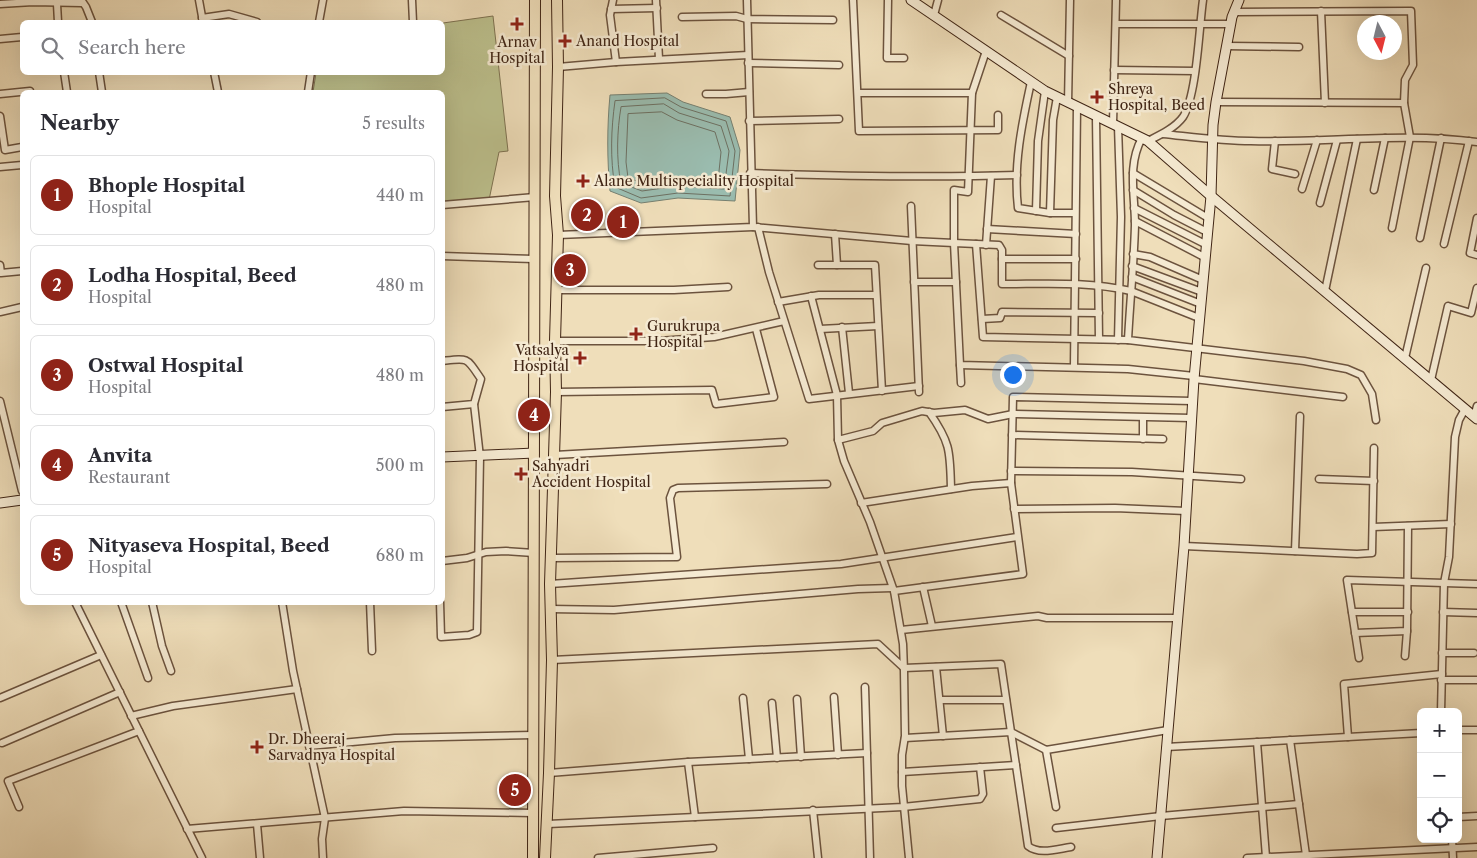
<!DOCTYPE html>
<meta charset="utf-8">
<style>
:root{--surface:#fff;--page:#f2f2f3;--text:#2b2b33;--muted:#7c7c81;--line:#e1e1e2;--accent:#8f2418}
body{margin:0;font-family:"Libre Caslon Text",serif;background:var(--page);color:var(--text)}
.controls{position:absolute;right:15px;bottom:15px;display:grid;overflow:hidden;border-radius:8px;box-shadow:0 5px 20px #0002}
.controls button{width:45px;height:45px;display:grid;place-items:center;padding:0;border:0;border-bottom:1px solid var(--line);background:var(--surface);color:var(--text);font:25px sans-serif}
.compass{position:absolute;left:1357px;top:15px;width:45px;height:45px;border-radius:50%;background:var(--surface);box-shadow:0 5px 20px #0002;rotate:173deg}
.you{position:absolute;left:1012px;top:374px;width:18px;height:18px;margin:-12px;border:4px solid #fff;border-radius:50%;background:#1a73e8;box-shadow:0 0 0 8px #1a73e833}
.badge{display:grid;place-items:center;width:32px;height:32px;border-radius:50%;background:var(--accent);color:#fff;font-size:16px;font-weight:700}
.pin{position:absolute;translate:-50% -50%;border:2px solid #fff;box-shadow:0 1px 5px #0006}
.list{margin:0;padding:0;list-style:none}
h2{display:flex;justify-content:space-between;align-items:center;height:65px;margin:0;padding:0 20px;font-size:21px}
h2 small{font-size:16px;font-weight:400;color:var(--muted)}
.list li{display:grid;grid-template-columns:32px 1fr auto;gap:15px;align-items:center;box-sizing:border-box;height:80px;margin:0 10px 10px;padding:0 10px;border:1px solid var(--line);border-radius:8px}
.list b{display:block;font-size:19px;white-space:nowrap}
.list p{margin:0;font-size:16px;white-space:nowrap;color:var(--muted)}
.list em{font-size:16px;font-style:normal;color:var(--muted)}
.icon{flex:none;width:28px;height:28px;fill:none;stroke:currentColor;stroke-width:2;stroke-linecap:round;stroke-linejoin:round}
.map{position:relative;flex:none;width:1477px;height:858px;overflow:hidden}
.search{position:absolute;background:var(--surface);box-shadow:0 5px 20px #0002;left:20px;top:20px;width:425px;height:55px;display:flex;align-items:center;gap:12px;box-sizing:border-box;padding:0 18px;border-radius:8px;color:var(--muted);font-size:19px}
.panel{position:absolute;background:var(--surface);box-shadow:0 5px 20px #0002;left:20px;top:90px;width:425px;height:515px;border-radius:8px}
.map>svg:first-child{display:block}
.green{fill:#bcc08d;stroke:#7e7251}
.water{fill:#9abcaf;stroke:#768071}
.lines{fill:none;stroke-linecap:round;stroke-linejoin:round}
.shore{stroke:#6d7062;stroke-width:1}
.street-casing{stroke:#6c533e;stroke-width:9}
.secondary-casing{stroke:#402515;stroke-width:11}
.primary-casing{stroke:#402515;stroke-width:12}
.street{stroke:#f5ead2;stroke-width:6}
.secondary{stroke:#f5ead2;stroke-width:9}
.primary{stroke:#efdeba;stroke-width:10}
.poi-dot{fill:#8f2418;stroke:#f5ead2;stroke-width:2}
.labels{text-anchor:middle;stroke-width:5;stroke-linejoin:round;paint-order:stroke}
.poi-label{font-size:14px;fill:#402515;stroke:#f5ead2;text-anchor:start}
</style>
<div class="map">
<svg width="1477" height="858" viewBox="0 0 1477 858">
<rect width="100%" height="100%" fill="#efdeba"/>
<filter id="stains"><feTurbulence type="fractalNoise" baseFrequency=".004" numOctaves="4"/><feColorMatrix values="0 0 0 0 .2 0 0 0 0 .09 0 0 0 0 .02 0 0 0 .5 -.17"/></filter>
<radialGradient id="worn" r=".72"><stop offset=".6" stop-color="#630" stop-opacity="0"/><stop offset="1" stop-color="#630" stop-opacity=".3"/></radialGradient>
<path class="green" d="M493,16L508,151L499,152L489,200L443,202L442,92H313L316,73L442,72L443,23Z"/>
<path class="water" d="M667,93L683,102L730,117L740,150L735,201L678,198L641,203L610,191C607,159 607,127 610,95Z"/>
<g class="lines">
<g class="shore">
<path d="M665,98L681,107L726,121L735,151L730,196L678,193L641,198L615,187C610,159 611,129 615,101Z"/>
<path d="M664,104L679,113L721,126L729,151L724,189L678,186L642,191L621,183C616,159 617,131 621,107Z"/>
<path d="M662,112L677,120L715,132L721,152L718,181L678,179L643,183L628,178L626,162L628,114Z"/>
</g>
<g class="street-casing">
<g id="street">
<path d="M199,0L203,22"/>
<path d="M412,0L413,22"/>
<path d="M613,0L610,15L616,62"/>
<path d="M656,0L659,59"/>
<path d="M853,0L859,131L998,130V115"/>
<path d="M888,0L887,58H904"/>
<path d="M82,1L86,7L92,22"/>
<path d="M0,4L33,2L82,3"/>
<path d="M57,4L58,22"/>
<path d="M611,9L657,8"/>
<path d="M1321,11L1325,103"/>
<path d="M1235,12L1411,11L1413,65L1405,80L1404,103L1410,137L1392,228"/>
<path d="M934,15L938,0"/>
<path d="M1001,15L1069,56"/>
<path d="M682,17L736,16L747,19L833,20"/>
<path d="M202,18L229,14L257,22"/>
<path d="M319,22L323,0"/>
<path d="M1116,24H1231"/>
<path d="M0,39L22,37"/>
<path d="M1227,46L1299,47"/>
<path d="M748,63L839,65"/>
<path d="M558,67L616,62L748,55"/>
<path d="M1114,70L1195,71"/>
<path d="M64,72L67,92"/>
<path d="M99,72L102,92"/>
<path d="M214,72L218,92"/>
<path d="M1031,82C1022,123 1013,166 1018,208L1050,213"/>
<path d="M308,92L311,72"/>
<path d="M858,93H972"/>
<path d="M0,94L30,91V92"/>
<path d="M706,94H726L749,92"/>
<path d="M1057,97L1053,120L1050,213H1075"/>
<path d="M1216,102L1404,103"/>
<path d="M1068,103L1070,0"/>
<path d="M0,116L5,150L22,147"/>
<path d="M1096,117L1099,339"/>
<path d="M749,121L839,119"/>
<path d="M1113,124L1116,0"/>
<path d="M1118,126L1121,217L1118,340"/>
<path d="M1163,134C1193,137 1222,141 1251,141C1327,143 1402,132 1477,142"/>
<path d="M1142,138C1127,165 1135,195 1135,225C1134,263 1130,302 1128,340L1304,361L1347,369L1361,375L1372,394L1376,420"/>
<path d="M1148,141C1160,135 1175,128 1183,117C1197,95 1199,28 1203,0"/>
<path d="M1275,141L1272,169L1295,174"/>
<path d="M0,167L22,165"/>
<path d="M750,173C839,176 928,178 1017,175"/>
<path d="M1133,173L1208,218"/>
<path d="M1302,189L1317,140"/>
<path d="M1133,190L1174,215L1207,232"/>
<path d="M1374,190L1385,138"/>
<path d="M1320,203L1337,140"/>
<path d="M442,205L535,197"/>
<path d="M911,206L919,392"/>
<path d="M1134,208L1205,244"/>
<path d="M1036,211L1038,141L1045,91"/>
<path d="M1477,218L1470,253L1477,255"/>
<path d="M1135,221L1204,257"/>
<path d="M753,227L912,241L954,243V190L968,192L972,93L986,51"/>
<path d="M758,227L769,272L809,399L919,386"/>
<path d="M987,229L1076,234"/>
<path d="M835,234L837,265"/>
<path d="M558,235L753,227L747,0"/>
<path d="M1420,238L1441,138"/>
<path d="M976,244L983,337L1128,340"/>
<path d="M1444,244L1469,141"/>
<path d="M986,245L991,176"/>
<path d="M1133,254L1150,257L1203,280"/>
<path d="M442,256L534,259"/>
<path d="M1002,259H1076"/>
<path d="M0,265L1,273L22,271"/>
<path d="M818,265H875L882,391"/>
<path d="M1132,266L1202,292"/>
<path d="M1132,277L1201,304"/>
<path d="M914,282H956"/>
<path d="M556,290H674L728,287"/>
<path d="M1325,291L1357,139"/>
<path d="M811,296L837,395L838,440L844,461L870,522L894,591L903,644L904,671L905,736L902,755V786L909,858"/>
<path d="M778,302L819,295H876"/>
<path d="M0,312L22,307"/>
<path d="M982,319L1000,318L1002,312L1099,313"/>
<path d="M842,327L849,393"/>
<path d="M820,329L878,326"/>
<path d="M555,341H659L714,337L784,321"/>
<path d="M1405,358L1426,268"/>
<path d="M442,361C469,358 466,357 481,379L474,404L442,407"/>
<path d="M960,365L961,383"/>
<path d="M1074,367L1077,107"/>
<path d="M1194,376L1128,369L960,365L954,243L999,245L1002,250V284C1045,284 1088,281 1131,291L1199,318"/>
<path d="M1194,379L1343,397"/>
<path d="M1431,380L1448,306L1471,313L1477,288"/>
<path d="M556,392L712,390L716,404L774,397L756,329"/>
<path d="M0,401L22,491"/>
<path d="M929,412C951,443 950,452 951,489"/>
<path d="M1474,417L1477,406"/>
<path d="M1143,418V439"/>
<path d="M1012,435L1163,439"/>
<path d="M838,440L873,431L882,423L922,411L934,413L965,410L988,419L1013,414L1191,418"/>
<path d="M555,455L784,442"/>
<path d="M1011,471L1132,472L1241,479"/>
<path d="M1319,479L1374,481"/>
<path d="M861,503L972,486L1011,483"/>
<path d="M1014,509L1115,508L1186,511"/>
<path d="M1373,527L1451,524"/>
<path d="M1184,546L1357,554L1372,553L1374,448"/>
<path d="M1295,551L1300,416"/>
<path d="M552,558L677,557L670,498L673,490L678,488L827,484"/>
<path d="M442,561L467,558L486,552L506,551L534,553"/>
<path d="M550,584L841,564L1017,537"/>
<path d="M923,587L932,626"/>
<path d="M894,591L1023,574L1011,483L1013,397L1192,401"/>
<path d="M75,602L202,858"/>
<path d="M121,602L148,678"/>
<path d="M152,602L162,646L171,671"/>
<path d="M282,602L293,671L325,818L322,839L323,858"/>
<path d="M370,602L372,651"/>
<path d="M440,602L441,637L469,635L477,632L480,457L474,404"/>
<path d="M550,609L614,610L858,589L892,588"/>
<path d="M1352,612H1408"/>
<path d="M1443,612L1477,613"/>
<path d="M901,630L1038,616L1047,618H1177"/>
<path d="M1355,633L1407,631L1408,526"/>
<path d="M1442,653H1474"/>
<path d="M1405,656L1407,631"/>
<path d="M1359,658L1347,580L1477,584"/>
<path d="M552,660L878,644L904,668L1001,664L1011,732L1046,750L1168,730"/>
<path d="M936,667L943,736"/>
<path d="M1441,680H1477"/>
<path d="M865,687L870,858"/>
<path d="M834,697L838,755"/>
<path d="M0,698L101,655"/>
<path d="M743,698L749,759"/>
<path d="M797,699L801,757"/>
<path d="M940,700H1006"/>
<path d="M772,703L777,758"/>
<path d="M1441,712L1444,583L1449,557L1455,437L1459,420L1465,409"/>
<path d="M131,716L173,706L297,689"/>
<path d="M1458,730H1477"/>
<path d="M1348,737L1344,684L1442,674"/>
<path d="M905,738L1011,732L1028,846C1039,855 1057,849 1071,847"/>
<path d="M1290,740L1306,855"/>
<path d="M1257,742L1266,857"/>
<path d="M2,743L120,692"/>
<path d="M309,746L395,738L533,735"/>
<path d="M1166,747L1421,733"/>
<path d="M1046,750L1056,807"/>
<path d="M688,762L695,817"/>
<path d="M902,772L1016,765"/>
<path d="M549,773L688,762L867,753"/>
<path d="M19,807L8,781L139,731"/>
<path d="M813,810L818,858"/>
<path d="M1458,817L1477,816"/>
<path d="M257,824L260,858"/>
<path d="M548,824L903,807L980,799L983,794L980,767"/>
<path d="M1056,828L1161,816L1299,804"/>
<path d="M187,829L404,811L533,813"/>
<path d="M1452,839L1453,858"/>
<path d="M598,858L713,848"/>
<path d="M1247,858L1477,847"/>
</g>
</g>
<g class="secondary-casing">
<g id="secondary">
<path d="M911,0L1045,91L1148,141L1211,196L1477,419"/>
<path d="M442,457L534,453"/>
<path d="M0,503L22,500"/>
<path d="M1157,858L1184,546L1194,379L1211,196L1213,125L1216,102L1232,17L1239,0"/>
</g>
</g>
<g class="primary-casing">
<g id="primary">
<path d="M533,858L535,0"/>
<path d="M545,858L549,773L552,660L550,584L556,392L555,341L558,235L555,196L558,67L557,0"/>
</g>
</g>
<use href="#street" class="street"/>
<use href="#secondary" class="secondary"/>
<use href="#primary" class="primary"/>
</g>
<g class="poi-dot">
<path d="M514.5 16.5h5v5h5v5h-5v5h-5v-5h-5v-5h5z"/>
<path d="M562.5 33.5h5v5h5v5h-5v5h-5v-5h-5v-5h5z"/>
<path d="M1094.5 89.5h5v5h5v5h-5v5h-5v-5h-5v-5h5z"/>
<path d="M580.5 173.5h5v5h5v5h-5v5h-5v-5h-5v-5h5z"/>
<path d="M633.5 326.5h5v5h5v5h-5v5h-5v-5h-5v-5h5z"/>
<path d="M577.5 350.5h5v5h5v5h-5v5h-5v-5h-5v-5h5z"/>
<path d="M518.5 466.5h5v5h5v5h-5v5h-5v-5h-5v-5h5z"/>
<path d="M254.5 739.5h5v5h5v5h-5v5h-5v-5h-5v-5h5z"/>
</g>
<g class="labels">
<g class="poi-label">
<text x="576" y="46">Anand Hospital</text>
<text x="517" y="47" text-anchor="middle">Arnav<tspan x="517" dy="16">Hospital</tspan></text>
<text x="1108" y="94">Shreya<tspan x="1108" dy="16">Hospital, Beed</tspan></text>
<text x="594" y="186">Alane Multispeciality Hospital</text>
<text x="647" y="331">Gurukrupa<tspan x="647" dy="16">Hospital</tspan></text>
<text x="569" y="355" text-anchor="end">Vatsalya<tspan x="569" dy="16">Hospital</tspan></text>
<text x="532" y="471">Sahyadri<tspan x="532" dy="16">Accident Hospital</tspan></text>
<text x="268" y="744">Dr. Dheeraj<tspan x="268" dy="16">Sarvadnya Hospital</tspan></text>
</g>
</g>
<rect width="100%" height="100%" filter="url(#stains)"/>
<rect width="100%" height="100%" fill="url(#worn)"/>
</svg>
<div class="controls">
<button>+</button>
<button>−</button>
<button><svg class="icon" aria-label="locate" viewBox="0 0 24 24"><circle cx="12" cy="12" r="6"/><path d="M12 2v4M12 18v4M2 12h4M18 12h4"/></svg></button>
</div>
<svg class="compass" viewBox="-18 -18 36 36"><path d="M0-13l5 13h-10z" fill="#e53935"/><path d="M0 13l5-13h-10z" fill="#7c7c81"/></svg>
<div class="you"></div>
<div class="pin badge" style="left:623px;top:222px">1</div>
<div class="pin badge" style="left:587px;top:215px">2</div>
<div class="pin badge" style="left:570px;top:270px">3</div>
<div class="pin badge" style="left:534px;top:415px">4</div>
<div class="pin badge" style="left:515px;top:790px">5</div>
<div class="search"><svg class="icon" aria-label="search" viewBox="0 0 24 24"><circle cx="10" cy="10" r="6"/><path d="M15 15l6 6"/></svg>Search here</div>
<section class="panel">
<h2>Nearby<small>5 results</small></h2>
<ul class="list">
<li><span class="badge">1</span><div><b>Bhople Hospital</b><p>Hospital</p></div><em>440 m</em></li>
<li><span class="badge">2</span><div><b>Lodha Hospital, Beed</b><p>Hospital</p></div><em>480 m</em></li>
<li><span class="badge">3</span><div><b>Ostwal Hospital</b><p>Hospital</p></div><em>480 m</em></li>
<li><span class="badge">4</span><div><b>Anvita</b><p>Restaurant</p></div><em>500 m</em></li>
<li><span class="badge">5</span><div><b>Nityaseva Hospital, Beed</b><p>Hospital</p></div><em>680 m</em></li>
</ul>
</section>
</div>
